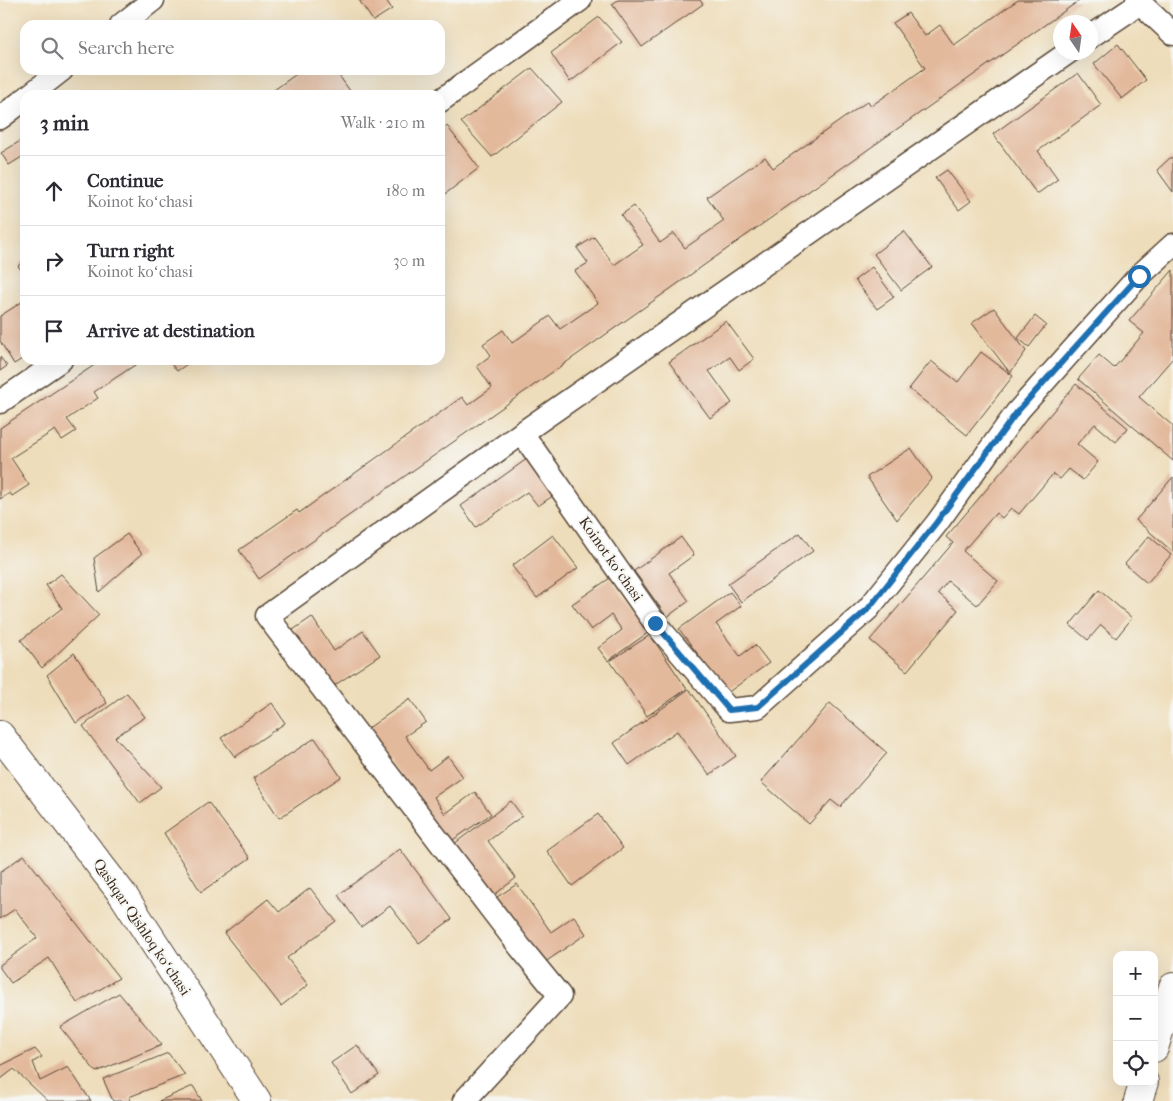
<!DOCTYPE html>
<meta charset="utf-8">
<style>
:root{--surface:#fff;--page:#f2f2f3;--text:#2b2b33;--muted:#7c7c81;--line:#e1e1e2}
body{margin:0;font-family:"IM FELL French Canon",serif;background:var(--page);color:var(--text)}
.controls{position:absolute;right:15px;bottom:15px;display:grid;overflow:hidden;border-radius:10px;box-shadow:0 5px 20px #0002}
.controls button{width:45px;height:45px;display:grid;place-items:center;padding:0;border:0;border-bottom:1px solid var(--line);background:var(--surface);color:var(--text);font:25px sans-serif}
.compass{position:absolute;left:1053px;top:15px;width:45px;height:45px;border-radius:50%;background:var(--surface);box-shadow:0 5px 20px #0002;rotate:347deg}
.stop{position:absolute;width:15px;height:15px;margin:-11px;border:4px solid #1f6fb2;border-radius:50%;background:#fff}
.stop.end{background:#1f6fb2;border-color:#fff;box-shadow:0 1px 5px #0008}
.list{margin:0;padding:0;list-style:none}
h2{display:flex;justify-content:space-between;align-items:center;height:65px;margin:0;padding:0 20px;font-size:21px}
h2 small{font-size:16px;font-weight:400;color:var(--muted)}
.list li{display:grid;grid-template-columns:32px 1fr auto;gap:15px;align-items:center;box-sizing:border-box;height:70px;padding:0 20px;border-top:1px solid var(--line)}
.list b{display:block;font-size:19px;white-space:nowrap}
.list p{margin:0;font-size:16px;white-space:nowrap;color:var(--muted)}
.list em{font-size:16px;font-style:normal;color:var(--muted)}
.icon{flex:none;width:28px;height:28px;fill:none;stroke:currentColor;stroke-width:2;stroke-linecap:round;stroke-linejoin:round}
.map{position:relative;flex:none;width:1173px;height:1101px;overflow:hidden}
.search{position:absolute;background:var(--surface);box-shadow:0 5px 20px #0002;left:20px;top:20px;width:425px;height:55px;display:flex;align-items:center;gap:12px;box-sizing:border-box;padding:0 18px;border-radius:15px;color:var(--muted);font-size:19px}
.panel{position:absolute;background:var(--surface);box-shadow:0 5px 20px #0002;left:20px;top:90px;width:425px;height:275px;border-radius:15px}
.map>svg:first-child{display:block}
.building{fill:#e3b99c}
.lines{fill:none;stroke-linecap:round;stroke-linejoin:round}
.minor-casing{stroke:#564535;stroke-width:25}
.major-casing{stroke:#564535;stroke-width:30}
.minor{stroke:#fff;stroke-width:22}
.major{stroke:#fff;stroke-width:28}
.route{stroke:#1f6fb2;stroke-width:6}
.labels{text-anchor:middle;stroke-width:4;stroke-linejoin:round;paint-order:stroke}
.street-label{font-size:15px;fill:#3b2a1e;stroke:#f6f6f2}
</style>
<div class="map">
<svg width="1173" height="1101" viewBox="0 0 1173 1101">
<rect width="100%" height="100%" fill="#f6f6f2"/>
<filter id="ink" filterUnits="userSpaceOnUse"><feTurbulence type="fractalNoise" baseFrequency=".02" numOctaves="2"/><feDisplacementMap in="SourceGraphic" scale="10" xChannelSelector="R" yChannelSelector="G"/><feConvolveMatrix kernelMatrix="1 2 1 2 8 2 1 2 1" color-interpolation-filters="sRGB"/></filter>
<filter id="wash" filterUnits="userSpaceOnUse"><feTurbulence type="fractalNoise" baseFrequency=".0096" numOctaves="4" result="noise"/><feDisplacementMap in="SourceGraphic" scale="20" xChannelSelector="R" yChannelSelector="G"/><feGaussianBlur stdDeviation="1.12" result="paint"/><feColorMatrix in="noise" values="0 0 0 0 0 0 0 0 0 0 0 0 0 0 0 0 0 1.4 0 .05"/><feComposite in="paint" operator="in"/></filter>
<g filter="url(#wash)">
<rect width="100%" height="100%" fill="#eeddba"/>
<g id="blocks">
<g class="building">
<path d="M359,0H386L392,9L373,21Z"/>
<path d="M618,0H700L703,4L642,47L612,4Z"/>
<path d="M1018,0H1080L259,579L239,550L297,510L299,513L462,397L468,405L492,388L477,366L491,355L483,344L503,330L512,343L550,316L560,329L598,303L575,271L588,263L577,248L594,237L614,265L643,245L621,215L634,206L660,243L674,233L685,248L724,221L707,197L765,157L773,168L868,101L871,106L925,68L893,23L908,13L925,36L940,25L954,45Z"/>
<path d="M599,17L622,42L570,82L551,53Z"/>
<path d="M1118,44L1146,80L1122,99L1094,64Z"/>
<path d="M532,68L562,102L492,157L461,122Z"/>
<path d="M302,70H335L353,95H267Z"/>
<path d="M1078,73L1101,105L1038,151L1058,179L1037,194L993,134Z"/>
<path d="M447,126L479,168L440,198V131Z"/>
<path d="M25,138V155L9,165L1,153Z"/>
<path d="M1171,157L1173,160V192L1157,170Z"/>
<path d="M947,170L971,201L959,210L935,178Z"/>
<path d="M904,231L932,267L901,290L874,254Z"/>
<path d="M25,260V275L18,266Z"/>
<path d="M872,267L894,297L877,309L855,280Z"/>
<path d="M1173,270V358L1139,397L1173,426V461L1078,379L1099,355L1114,368L1144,333L1129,321Z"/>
<path d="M25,300V357L14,364L0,341V316Z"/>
<path d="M994,308L1026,351L1010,373L972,323Z"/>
<path d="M1035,316L1046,325L1029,347L1018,338Z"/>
<path d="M726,321L754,359L739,370L730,357L709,371L732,403L710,418L669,362Z"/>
<path d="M981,352L1013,376L967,435L909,389L931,361L958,382Z"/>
<path d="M0,357L7,366L0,371Z"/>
<path d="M102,360H140L141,361L94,392L98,398L67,419L76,431L62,440L55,430L11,458L29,485L12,496L10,493L0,499V428Z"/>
<path d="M168,360H193L177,371Z"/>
<path d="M1076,384L1128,428L1116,442L1095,424L1077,444L1098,462L1083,480L1069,469L1060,479L1053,474L1019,514L1011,508L1002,518L996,513L963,551L998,581L977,605L948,581L938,593L958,610L907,671L870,640L953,543L946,537Z"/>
<path d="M911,448L932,478L897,520L867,477Z"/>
<path d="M531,456L557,493L538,506L527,492L476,527L461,506Z"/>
<path d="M1173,477V552L1136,520Z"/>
<path d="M800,533L813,551L741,602L728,584Z"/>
<path d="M127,534L142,554L99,592L94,558Z"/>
<path d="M553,535L578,568L537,598L512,566Z"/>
<path d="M1149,536L1171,555L1147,583L1125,564Z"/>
<path d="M681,537L694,555L669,573L689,601L667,617L634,571Z"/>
<path d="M61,574L99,615L42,668L21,640L62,608L46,585Z"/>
<path d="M610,578L649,632L608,661L598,648L622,630L611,615L591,630L572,604Z"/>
<path d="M1099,590L1132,618L1116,638L1101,625L1088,640L1070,625Z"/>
<path d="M730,592L741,606L716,624L740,656L755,645L769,663L727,693L679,629Z"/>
<path d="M312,617L334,651L363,631L380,655L329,689L290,632Z"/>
<path d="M650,635L687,689L647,716L610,661Z"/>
<path d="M74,653L107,703L76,723L47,675Z"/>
<path d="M689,689L736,756L709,775L677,731L629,765L614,743Z"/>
<path d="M127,693L145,717L115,737L161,787L140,803L83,726Z"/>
<path d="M410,699L426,722L405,736L429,770L448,756L463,777L434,797L445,814L475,792L491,814L447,844L367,729Z"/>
<path d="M272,703L285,723L235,757L221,738Z"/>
<path d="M830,703L887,753L840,807L831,800L809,824L761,782Z"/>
<path d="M315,738L341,777L279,818L253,778Z"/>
<path d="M511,801L522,816L488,841L516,878L489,899L450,847Z"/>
<path d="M208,802L250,858L201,892L164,833Z"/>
<path d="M598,814L623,848L572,886L547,851Z"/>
<path d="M400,849L452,919L419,943L390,906L361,927L338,895Z"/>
<path d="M24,855L119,978L77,1003L49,958L11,983L0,968V965L37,938L15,909L0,919V872Z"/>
<path d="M517,884L551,932L574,916L586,934L538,967L491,901Z"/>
<path d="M310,888L336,921L287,958L308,985L281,1006L224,933L268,899L279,912Z"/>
<path d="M119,993L162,1045L96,1072L60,1027Z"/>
<path d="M357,1045L379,1075L352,1094L331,1063Z"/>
<path d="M35,1049L42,1057L33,1062L40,1081L68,1067L91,1101H48L14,1069L1,1079L0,1066Z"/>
<path d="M168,1053L185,1075L129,1097L131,1101H113L103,1079Z"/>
<path d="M193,1086L202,1101H159Z"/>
</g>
</g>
</g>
<g filter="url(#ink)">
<use href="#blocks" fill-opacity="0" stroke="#564535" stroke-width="1"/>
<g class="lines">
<g class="minor-casing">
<g id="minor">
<path d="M1137,0L1173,34"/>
<path d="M121,25L153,0"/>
<path d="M1090,37L1139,4"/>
<path d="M30,95L62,70"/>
<path d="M440,101L580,0"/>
<path d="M0,118L25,99"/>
<path d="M0,402L61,360"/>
<path d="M522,433L655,623L729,710L758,707L868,609L937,523L1017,412L1139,276L1173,245"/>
<path d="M464,1101L560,996L520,947L267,616L522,433L1069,52"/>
</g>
</g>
<g class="major-casing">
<g id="major">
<path d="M0,735L123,895L257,1101"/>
<path d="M1154,1048L1173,987"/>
<path d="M1138,1101L1144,1082"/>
</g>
</g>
<use href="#minor" class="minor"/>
<use href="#major" class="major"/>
</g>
</g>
<g class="lines" filter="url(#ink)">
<path class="route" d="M655,623L729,710L758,707L868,609L936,523L1017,412L1139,276"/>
</g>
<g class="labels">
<g class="street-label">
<text transform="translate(611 559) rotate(55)" y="5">Koinot koʻchasi</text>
<text transform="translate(142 927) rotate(56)" y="5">Qashqar Qishloq koʻchasi</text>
</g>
</g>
</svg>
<div class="controls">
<button>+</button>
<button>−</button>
<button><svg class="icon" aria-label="locate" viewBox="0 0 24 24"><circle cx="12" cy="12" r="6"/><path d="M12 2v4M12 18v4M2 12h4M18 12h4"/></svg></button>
</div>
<svg class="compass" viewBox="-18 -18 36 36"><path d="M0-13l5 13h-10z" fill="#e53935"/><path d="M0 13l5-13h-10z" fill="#7c7c81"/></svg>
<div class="stop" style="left:1139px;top:276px"></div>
<div class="stop end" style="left:655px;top:623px"></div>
<div class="search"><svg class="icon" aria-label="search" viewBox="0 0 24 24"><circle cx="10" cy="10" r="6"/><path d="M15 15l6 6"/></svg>Search here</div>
<section class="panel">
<h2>3 min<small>Walk · 210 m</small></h2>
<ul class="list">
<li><svg class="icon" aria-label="ahead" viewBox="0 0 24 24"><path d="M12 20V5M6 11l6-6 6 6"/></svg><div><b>Continue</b><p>Koinot koʻchasi</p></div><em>180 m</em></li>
<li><svg class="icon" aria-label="right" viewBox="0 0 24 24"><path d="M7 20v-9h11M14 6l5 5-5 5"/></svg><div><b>Turn right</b><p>Koinot koʻchasi</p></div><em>30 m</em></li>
<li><svg class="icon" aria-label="arrive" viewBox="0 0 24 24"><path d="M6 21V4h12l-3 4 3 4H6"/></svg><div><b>Arrive at destination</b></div></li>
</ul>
</section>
</div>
